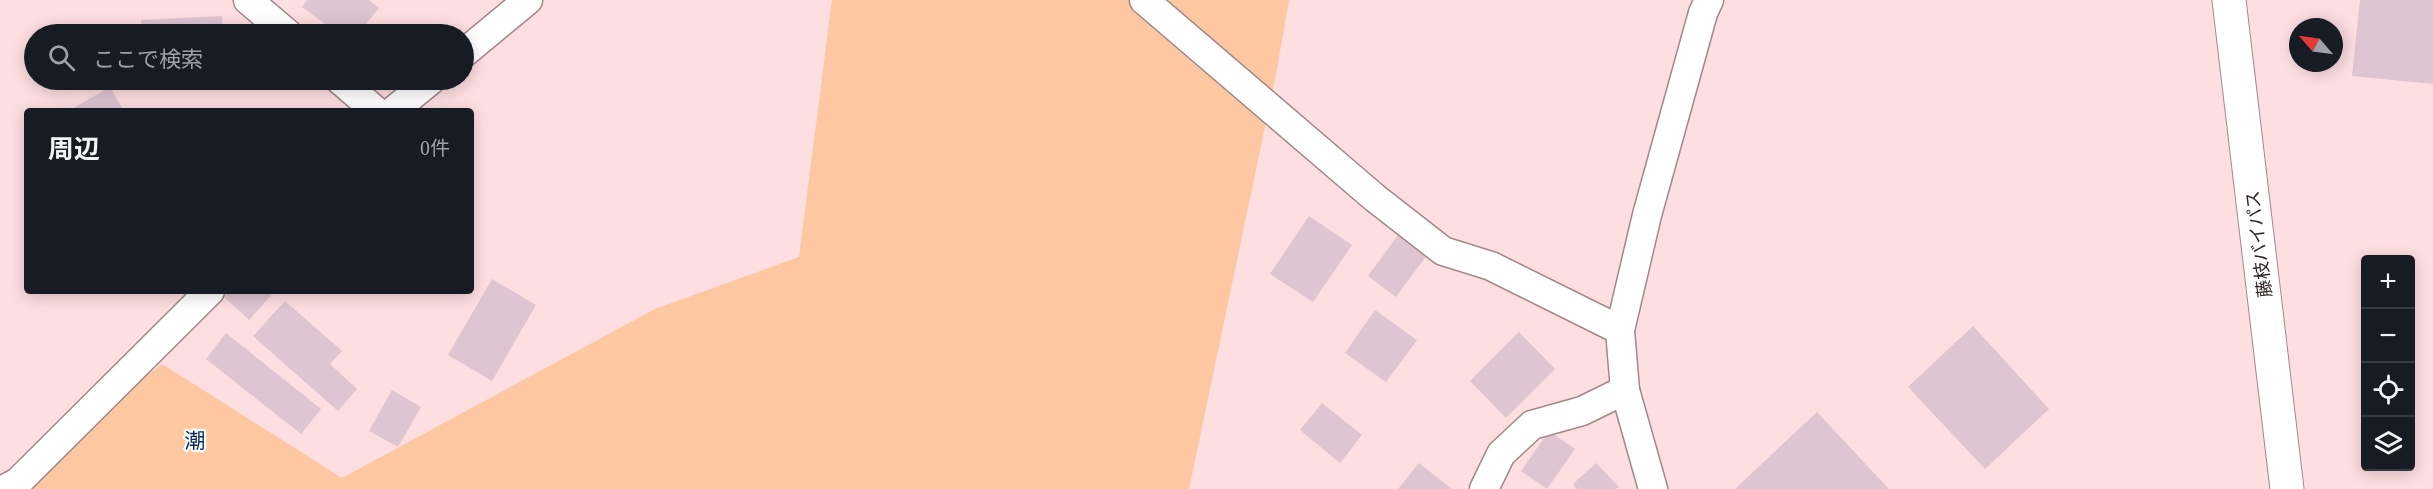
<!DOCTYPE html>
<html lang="ja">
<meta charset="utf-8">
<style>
:root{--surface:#171b24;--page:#242831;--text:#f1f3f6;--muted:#9ea1a6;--line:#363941}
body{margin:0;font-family:"Source Serif 4","Noto Sans JP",serif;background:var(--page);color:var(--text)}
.controls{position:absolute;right:18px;bottom:18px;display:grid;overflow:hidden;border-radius:6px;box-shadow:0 3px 15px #0003}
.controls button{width:54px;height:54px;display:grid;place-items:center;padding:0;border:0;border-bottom:2px solid var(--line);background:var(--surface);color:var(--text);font:30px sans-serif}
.compass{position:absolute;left:2289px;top:18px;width:54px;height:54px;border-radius:50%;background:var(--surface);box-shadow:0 3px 15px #0003;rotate:298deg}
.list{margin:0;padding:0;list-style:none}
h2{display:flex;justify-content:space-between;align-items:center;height:78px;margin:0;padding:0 24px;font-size:26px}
h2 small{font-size:20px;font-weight:400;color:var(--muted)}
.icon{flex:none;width:33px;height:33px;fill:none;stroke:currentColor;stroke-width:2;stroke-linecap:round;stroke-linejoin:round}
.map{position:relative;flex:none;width:2433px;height:489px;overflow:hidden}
.search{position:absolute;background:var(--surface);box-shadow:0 3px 15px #0003;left:24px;top:24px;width:450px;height:66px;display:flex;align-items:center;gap:15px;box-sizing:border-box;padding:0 21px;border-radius:33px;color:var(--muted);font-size:22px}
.panel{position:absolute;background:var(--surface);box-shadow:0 3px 15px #0003;left:24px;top:108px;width:450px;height:186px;border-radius:6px}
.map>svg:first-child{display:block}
.green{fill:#fcc7a1}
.building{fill:#dfc4d1}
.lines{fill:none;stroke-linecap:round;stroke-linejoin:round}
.street-casing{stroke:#a38789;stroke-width:31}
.highway-casing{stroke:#a38789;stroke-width:35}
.street{stroke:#fff;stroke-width:28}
.highway{stroke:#fff;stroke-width:33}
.labels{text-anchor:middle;stroke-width:4.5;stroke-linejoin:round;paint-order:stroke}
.street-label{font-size:18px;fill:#312526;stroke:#fff}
.quarter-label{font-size:21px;fill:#062b5e;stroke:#fff}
</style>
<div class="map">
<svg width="2433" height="489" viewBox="0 0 2433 489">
<rect width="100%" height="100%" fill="#fddee1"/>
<path class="green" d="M832,0H1289L1276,74L1189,489H0L162,364L342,478L655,309L799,257Z"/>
<g class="building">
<path d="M307,0H369L379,8L358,34H339L302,7Z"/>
<path d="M2360,0H2433V84L2352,76Z"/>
<path d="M222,16L223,34H142L141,20Z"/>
<path d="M110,87L124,111H68Z"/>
<path d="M1309,216L1352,245L1313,302L1270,274Z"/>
<path d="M1399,234L1427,255L1396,297L1368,276Z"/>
<path d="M492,279L536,305L492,381L448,355Z"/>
<path d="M227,291H275L249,320L223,296Z"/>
<path d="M285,301L342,351L330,364L357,389L338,411L253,336Z"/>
<path d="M1375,310L1417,340L1386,382L1345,353Z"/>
<path d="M1973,326L2049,409L1985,469L1908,387Z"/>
<path d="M1519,332L1555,369L1506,418L1470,381Z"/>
<path d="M226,333L321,409L301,434L206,359Z"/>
<path d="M392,390L421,407L398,447L369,431Z"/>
<path d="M1322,403L1362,435L1340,463L1300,430Z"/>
<path d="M1817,412L1889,489H1735Z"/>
<path d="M1549,431L1575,449L1547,489L1521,471Z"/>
<path d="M1419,463L1452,489H1398Z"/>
<path d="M1596,463L1619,487L1616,489H1577L1573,484Z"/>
</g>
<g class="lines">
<g class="street-casing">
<g id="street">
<path d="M248,0L288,34"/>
<path d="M1144,0L1375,198L1443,251L1491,266L1620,330"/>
<path d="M464,53L528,0"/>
<path d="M340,80L376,111"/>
<path d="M393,111L431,80"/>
<path d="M5,489L18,482L210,291"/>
<path d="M1484,489L1501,454L1532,425L1582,411L1625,390"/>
<path d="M1653,489L1625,390L1620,330L1647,215L1703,13L1709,0"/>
</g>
</g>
<g class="highway-casing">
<path id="highway" d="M2229,0L2287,489"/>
</g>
<use href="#street" class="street"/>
<use href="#highway" class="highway"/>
</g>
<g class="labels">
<g class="street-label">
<text transform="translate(2259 244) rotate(-97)" y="6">藤枝バイパス</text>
</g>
<g class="quarter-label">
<text x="195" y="448">潮</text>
</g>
</g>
</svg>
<div class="controls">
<button>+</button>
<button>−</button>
<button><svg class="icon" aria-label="locate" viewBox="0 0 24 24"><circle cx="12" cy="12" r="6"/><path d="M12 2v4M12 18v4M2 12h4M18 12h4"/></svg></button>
<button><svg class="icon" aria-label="layers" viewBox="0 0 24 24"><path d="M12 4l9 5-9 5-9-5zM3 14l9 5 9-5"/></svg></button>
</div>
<svg class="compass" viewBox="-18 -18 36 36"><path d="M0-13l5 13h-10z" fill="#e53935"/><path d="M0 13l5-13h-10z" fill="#9ea1a6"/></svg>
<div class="search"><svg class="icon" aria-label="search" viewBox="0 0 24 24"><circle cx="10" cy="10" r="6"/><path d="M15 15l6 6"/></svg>ここで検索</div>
<section class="panel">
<h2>周辺<small>0件</small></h2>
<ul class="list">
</ul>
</section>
</div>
